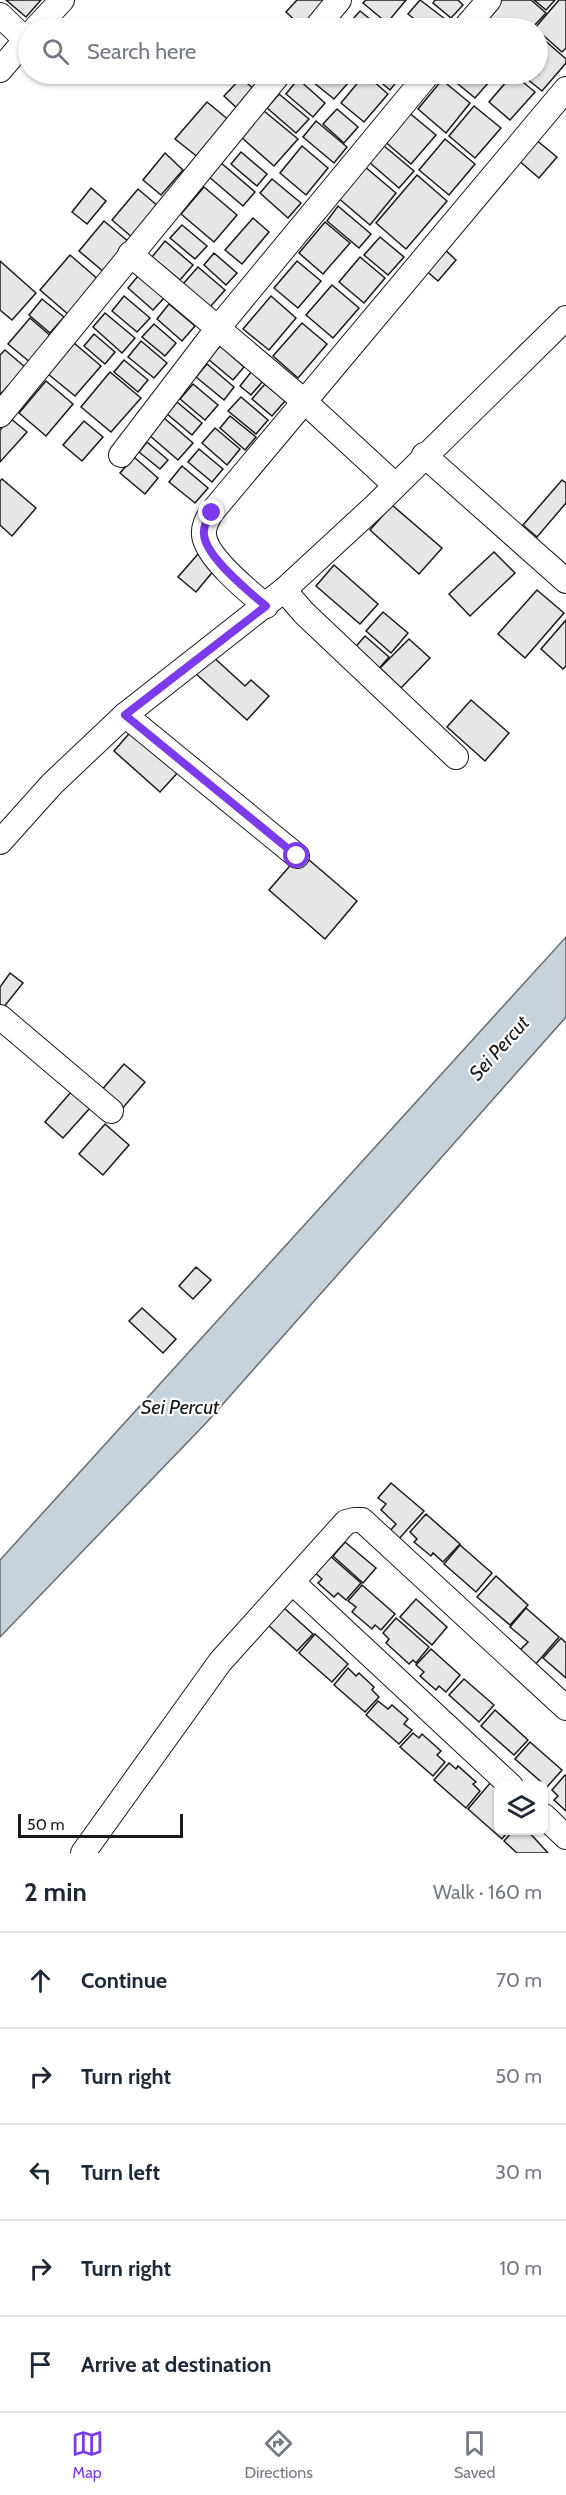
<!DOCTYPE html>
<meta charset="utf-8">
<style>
:root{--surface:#fff;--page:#f2f2f3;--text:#1f2937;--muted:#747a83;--line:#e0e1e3;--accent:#7c3aed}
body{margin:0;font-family:Cabin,sans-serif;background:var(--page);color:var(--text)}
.controls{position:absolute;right:18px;bottom:18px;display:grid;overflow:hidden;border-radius:9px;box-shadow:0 2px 4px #0004}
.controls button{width:54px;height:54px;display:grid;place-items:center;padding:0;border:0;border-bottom:2px solid var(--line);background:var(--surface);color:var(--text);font:30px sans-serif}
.scale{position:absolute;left:18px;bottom:15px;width:165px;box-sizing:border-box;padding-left:6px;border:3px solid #1a1a1a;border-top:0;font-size:16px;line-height:21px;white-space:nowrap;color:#1a1a1a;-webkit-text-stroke:4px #fff;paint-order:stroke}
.stop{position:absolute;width:18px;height:18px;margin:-14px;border:4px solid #7c3aed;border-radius:50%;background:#fff}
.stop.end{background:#7c3aed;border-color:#fff;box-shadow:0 2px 6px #0008}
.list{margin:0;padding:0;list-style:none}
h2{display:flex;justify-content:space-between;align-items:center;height:78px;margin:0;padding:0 24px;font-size:26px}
h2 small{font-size:20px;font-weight:400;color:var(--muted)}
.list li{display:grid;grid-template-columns:39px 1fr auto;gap:18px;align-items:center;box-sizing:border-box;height:96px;padding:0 24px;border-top:2px solid var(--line)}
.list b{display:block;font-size:22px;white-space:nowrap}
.list em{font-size:20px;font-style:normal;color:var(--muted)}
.icon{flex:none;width:33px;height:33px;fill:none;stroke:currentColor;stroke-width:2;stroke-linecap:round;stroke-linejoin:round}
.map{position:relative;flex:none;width:566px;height:1853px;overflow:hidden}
.search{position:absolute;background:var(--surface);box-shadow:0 2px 4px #0004;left:18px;right:18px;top:18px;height:66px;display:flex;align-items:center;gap:15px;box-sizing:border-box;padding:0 21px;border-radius:33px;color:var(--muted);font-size:22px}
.sheet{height:558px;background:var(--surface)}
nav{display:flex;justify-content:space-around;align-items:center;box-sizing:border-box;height:84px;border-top:2px solid var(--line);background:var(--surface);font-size:16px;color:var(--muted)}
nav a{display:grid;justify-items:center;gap:3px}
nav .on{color:var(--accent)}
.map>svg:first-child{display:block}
.water{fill:#c6d2dc;stroke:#6a6a6a;stroke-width:1.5}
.building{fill:#e6e6e6;stroke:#1a1a1a;stroke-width:1.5}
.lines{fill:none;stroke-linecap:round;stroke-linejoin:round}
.minor-casing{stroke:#1a1a1a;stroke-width:26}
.minor{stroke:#fff;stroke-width:24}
.route{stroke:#7c3aed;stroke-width:8}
.labels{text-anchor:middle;stroke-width:4.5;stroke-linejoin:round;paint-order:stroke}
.water-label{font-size:20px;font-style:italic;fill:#1a1a1a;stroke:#fff}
</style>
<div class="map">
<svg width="566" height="1853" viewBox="0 0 566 1853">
<rect width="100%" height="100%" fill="#fff"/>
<path class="water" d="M566,937V1017L207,1422L0,1637V1560Z"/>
<g class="building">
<path d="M6,0H41L26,17Z"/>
<path d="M297,0H325L302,27L286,12Z"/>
<path d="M366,0H406L387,23L363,3Z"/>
<path d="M420,0L449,22L444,28H426L408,14Z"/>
<path d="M435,0H458L463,5L451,18L433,3Z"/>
<path d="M501,0H531L546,13L532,28H499L486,17Z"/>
<path d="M534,0H555L546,10Z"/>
<path d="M559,0H566V48L562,52L535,28Z"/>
<path d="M360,11L381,28H345Z"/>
<path d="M402,20L412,28H395Z"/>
<path d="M541,37L566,59V63L542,91L521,74H538V41Z"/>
<path d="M303,74H356L334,99Z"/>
<path d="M365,74L388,94L364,122L341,103Z"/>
<path d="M371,74H403L390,90Z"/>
<path d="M446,74H496L475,98Z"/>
<path d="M513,74L535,92L510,120L489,102Z"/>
<path d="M241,78L256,91L239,110L224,96Z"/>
<path d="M298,79L325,103L313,117L286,94Z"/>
<path d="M442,80L470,103L446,133L418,109Z"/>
<path d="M279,94L309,119L296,133L267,108Z"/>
<path d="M207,102L230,121L199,158L175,139Z"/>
<path d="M474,106L501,128L475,158L449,136Z"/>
<path d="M337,109L358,127L344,143L323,124Z"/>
<path d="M264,111L298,139L274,166L241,137Z"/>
<path d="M407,111L436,135L411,164L383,140Z"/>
<path d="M316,121L347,147L334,163L303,137Z"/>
<path d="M445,139L475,164L449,195L419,170Z"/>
<path d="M535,139L557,157L539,178L517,159Z"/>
<path d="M383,145L414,171L399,188L369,162Z"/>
<path d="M302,146L328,168L306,195L280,173Z"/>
<path d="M241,152L267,174L257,186L231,164Z"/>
<path d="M165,153L183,170L161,195L143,180Z"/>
<path d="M220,162L255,192L243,206L208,176Z"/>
<path d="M364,166L396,193L370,225L337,197Z"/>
<path d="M417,175L447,201L406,249L376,223Z"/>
<path d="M272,179L301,203L288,218L260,193Z"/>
<path d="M204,187L237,215L214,242L181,214Z"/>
<path d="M91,188L106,201L87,224L72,212Z"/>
<path d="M138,189L159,207L133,238L112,220Z"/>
<path d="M338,206L371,234L359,248L327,221Z"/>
<path d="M253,218L269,232L242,264L225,250Z"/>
<path d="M104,221L129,242L104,272L79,251Z"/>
<path d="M325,222L350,243L323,274L299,253Z"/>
<path d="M182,225L207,246L195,259L170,238Z"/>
<path d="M380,237L404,257L388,275L364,255Z"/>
<path d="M165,241L193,265L180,280L152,257Z"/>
<path d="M442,247L456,260L438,281L423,268Z"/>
<path d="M214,253L237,273L226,285L204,265Z"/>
<path d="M70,255L99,280L69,315L40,290Z"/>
<path d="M360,257L385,278L364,303L339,282Z"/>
<path d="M0,261L36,293L12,320L0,310Z"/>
<path d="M297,261L321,281L298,308L274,288Z"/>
<path d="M198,267L225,290L210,307L183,284Z"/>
<path d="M138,276L164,298L153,310L128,288Z"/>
<path d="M332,285L359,308L333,338L306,315Z"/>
<path d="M124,296L150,318L137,332L112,311Z"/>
<path d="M271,296L296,318L269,350L243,329Z"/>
<path d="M42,299L64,317L50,333L29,315Z"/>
<path d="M169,304L195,326L182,341L157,319Z"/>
<path d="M105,313L135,338L122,353L93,327Z"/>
<path d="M30,318L53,338L31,363L8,344Z"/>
<path d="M302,323L327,344L298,378L273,356Z"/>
<path d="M154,324L176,343L165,356L142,337Z"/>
<path d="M94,334L115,352L105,364L84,346Z"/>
<path d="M141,341L167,363L154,378L128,357Z"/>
<path d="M74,343L101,366L75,396L48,374Z"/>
<path d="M220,346L244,367L233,380L208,359Z"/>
<path d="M5,350L25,367L0,395V355Z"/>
<path d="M124,360L148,380L138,392L114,372Z"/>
<path d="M207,364L234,387L224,400L196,377Z"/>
<path d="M252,371L263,381L251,395L240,386Z"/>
<path d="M110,372L141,398L111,432L81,407Z"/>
<path d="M46,381L73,404L46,436L19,413Z"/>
<path d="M193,384L218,405L205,420L180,399Z"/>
<path d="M265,384L285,401L272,416L252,399Z"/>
<path d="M241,397L268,420L256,434L228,411Z"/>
<path d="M177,402L202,423L192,435L167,414Z"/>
<path d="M230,416L256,437L245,450L220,428Z"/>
<path d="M10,418L27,432L0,462V430Z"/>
<path d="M164,418L193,443L178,460L149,435Z"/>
<path d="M84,421L103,437L82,461L63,445Z"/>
<path d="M215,428L240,449L227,465L202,443Z"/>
<path d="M147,442L168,460L160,469L139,452Z"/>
<path d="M199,449L223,469L212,482L188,462Z"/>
<path d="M134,457L158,478L145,494L120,473Z"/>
<path d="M182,466L208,488L195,503L169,482Z"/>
<path d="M2,479L36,508L12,536L0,525V481Z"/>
<path d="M562,480L566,483V503L537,537L523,525Z"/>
<path d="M392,505L442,548L419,574L370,530Z"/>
<path d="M494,552L515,573L470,616L449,594Z"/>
<path d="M198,554L215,569L196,592L178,577Z"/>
<path d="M334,565L378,604L360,624L316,586Z"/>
<path d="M537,590L564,613L525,658L498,634Z"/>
<path d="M383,612L408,633L391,653L366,631Z"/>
<path d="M566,620V666L563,669L541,649Z"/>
<path d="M365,636L389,657L376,672L352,651Z"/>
<path d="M409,639L430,658L401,688L380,668Z"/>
<path d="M211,655L245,686L251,680L269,696L247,720L195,673Z"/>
<path d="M471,700L509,733L485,761L447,727Z"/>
<path d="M134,728L181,769L160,792L114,751Z"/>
<path d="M301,853L357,901L325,939L269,890Z"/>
<path d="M10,973L23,983L3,1008L0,1006V987Z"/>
<path d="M124,1064L145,1082L121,1110L100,1092Z"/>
<path d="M71,1092L90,1108L63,1138L45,1122Z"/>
<path d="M105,1124L129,1145L103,1175L79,1154Z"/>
<path d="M196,1267L211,1280L193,1299L179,1286Z"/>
<path d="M142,1308L176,1339L163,1353L129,1321Z"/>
<path d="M391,1483L424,1511L397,1541L388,1533L396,1524L381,1510L386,1504L378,1498Z"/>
<path d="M426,1514L460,1544L443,1562L433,1553L431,1556L414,1542L417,1539L410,1532Z"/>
<path d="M345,1542L376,1568L363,1583L333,1556Z"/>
<path d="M460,1545L492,1573L476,1592L444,1564Z"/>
<path d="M329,1555L361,1583L346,1600L338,1593L334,1597L318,1583L322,1579L314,1572Z"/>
<path d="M496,1576L528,1605L510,1625L477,1597Z"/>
<path d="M362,1585L395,1614L381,1630L375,1625L372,1629L352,1612L356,1607L348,1601Z"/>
<path d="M416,1599L447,1627L432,1645L400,1617Z"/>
<path d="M283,1607L313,1634L297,1651L268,1625Z"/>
<path d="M526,1608L559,1637L535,1665L519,1651L528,1642L510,1627Z"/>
<path d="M396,1618L429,1647L416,1663L413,1660L409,1664L386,1643L389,1639L383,1633Z"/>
<path d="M315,1634L348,1664L332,1682L299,1653Z"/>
<path d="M561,1638L566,1643V1678L543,1658Z"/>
<path d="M431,1649L460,1675L446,1692L439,1686L436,1690L420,1676L424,1672L416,1665Z"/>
<path d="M348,1668L356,1676L359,1673L374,1687L372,1690L379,1697L365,1712L334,1685Z"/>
<path d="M464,1679L494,1705L479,1722L449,1695Z"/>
<path d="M378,1701L388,1709L392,1705L408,1719L404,1724L412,1730L399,1744L366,1715Z"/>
<path d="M495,1710L528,1740L514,1755L481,1726Z"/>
<path d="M413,1733L419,1738L422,1734L441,1751L437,1755L445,1762L433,1776L400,1747Z"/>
<path d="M530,1742L562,1770L547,1787L515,1759Z"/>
<path d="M449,1763L456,1769L458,1766L476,1782L473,1784L480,1791L466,1808L434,1780Z"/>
<path d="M565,1775L566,1776V1811L554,1800L558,1796L552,1790Z"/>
<path d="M491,1782L498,1789V1830H509L502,1839L468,1809Z"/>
<path d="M514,1830H527L548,1853H517L504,1841Z"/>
</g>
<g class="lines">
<g class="minor-casing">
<g id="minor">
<path d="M0,15L26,40"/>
<path d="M36,28L62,0"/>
<path d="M316,28L339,0"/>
<path d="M465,28L489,0"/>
<path d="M0,70L28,37"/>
<path d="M130,254L305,402L394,484"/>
<path d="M0,415L279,74"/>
<path d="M121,455L218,328L428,74"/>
<path d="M424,455L566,581"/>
<path d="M284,590L304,613L456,757"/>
<path d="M266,606C249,592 206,557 204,535C203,527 207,520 211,513L566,89"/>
<path d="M125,715L297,856"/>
<path d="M0,842L52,784L125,715L284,590L375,506L566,318"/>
<path d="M0,1017L111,1111"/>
<path d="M292,1582L511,1786"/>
<path d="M544,1816L566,1837"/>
<path d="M83,1853L220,1662L346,1522L354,1520H362L566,1708"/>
</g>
</g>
<use href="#minor" class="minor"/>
</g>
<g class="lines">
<path class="route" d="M212,513C207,520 203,526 204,535C206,557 249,592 266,606L125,715L297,856"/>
</g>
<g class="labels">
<g class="water-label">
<text transform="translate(499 1048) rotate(-48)" y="7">Sei Percut</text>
<text x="180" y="1414">Sei Percut</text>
</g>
</g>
</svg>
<div class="controls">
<button><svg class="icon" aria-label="layers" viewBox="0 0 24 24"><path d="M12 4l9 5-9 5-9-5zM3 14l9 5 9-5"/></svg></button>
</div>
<div class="scale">50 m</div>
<div class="stop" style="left:297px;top:856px"></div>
<div class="stop end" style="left:212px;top:513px"></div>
<div class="search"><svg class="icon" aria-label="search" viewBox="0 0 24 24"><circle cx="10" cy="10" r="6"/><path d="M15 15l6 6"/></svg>Search here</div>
</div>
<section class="sheet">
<h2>2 min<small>Walk · 160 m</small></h2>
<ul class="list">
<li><svg class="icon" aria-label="ahead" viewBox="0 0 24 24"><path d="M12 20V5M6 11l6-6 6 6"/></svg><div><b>Continue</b></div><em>70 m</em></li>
<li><svg class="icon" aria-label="right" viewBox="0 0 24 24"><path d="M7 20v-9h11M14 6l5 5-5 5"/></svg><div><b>Turn right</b></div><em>50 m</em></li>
<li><svg class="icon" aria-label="left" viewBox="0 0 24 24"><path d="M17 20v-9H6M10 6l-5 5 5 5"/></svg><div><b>Turn left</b></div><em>30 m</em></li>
<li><svg class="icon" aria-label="right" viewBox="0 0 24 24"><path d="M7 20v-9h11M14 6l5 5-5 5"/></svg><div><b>Turn right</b></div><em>10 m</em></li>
<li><svg class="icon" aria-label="arrive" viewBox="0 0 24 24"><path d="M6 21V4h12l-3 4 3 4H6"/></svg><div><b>Arrive at destination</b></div></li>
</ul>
</section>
<nav>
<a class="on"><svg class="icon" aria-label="map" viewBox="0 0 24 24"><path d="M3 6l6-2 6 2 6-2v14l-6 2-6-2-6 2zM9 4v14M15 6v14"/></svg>Map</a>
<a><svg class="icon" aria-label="directions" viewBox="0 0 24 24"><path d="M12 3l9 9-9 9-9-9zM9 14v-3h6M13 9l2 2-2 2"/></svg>Directions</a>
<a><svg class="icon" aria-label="saved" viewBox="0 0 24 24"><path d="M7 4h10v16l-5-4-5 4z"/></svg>Saved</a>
</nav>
